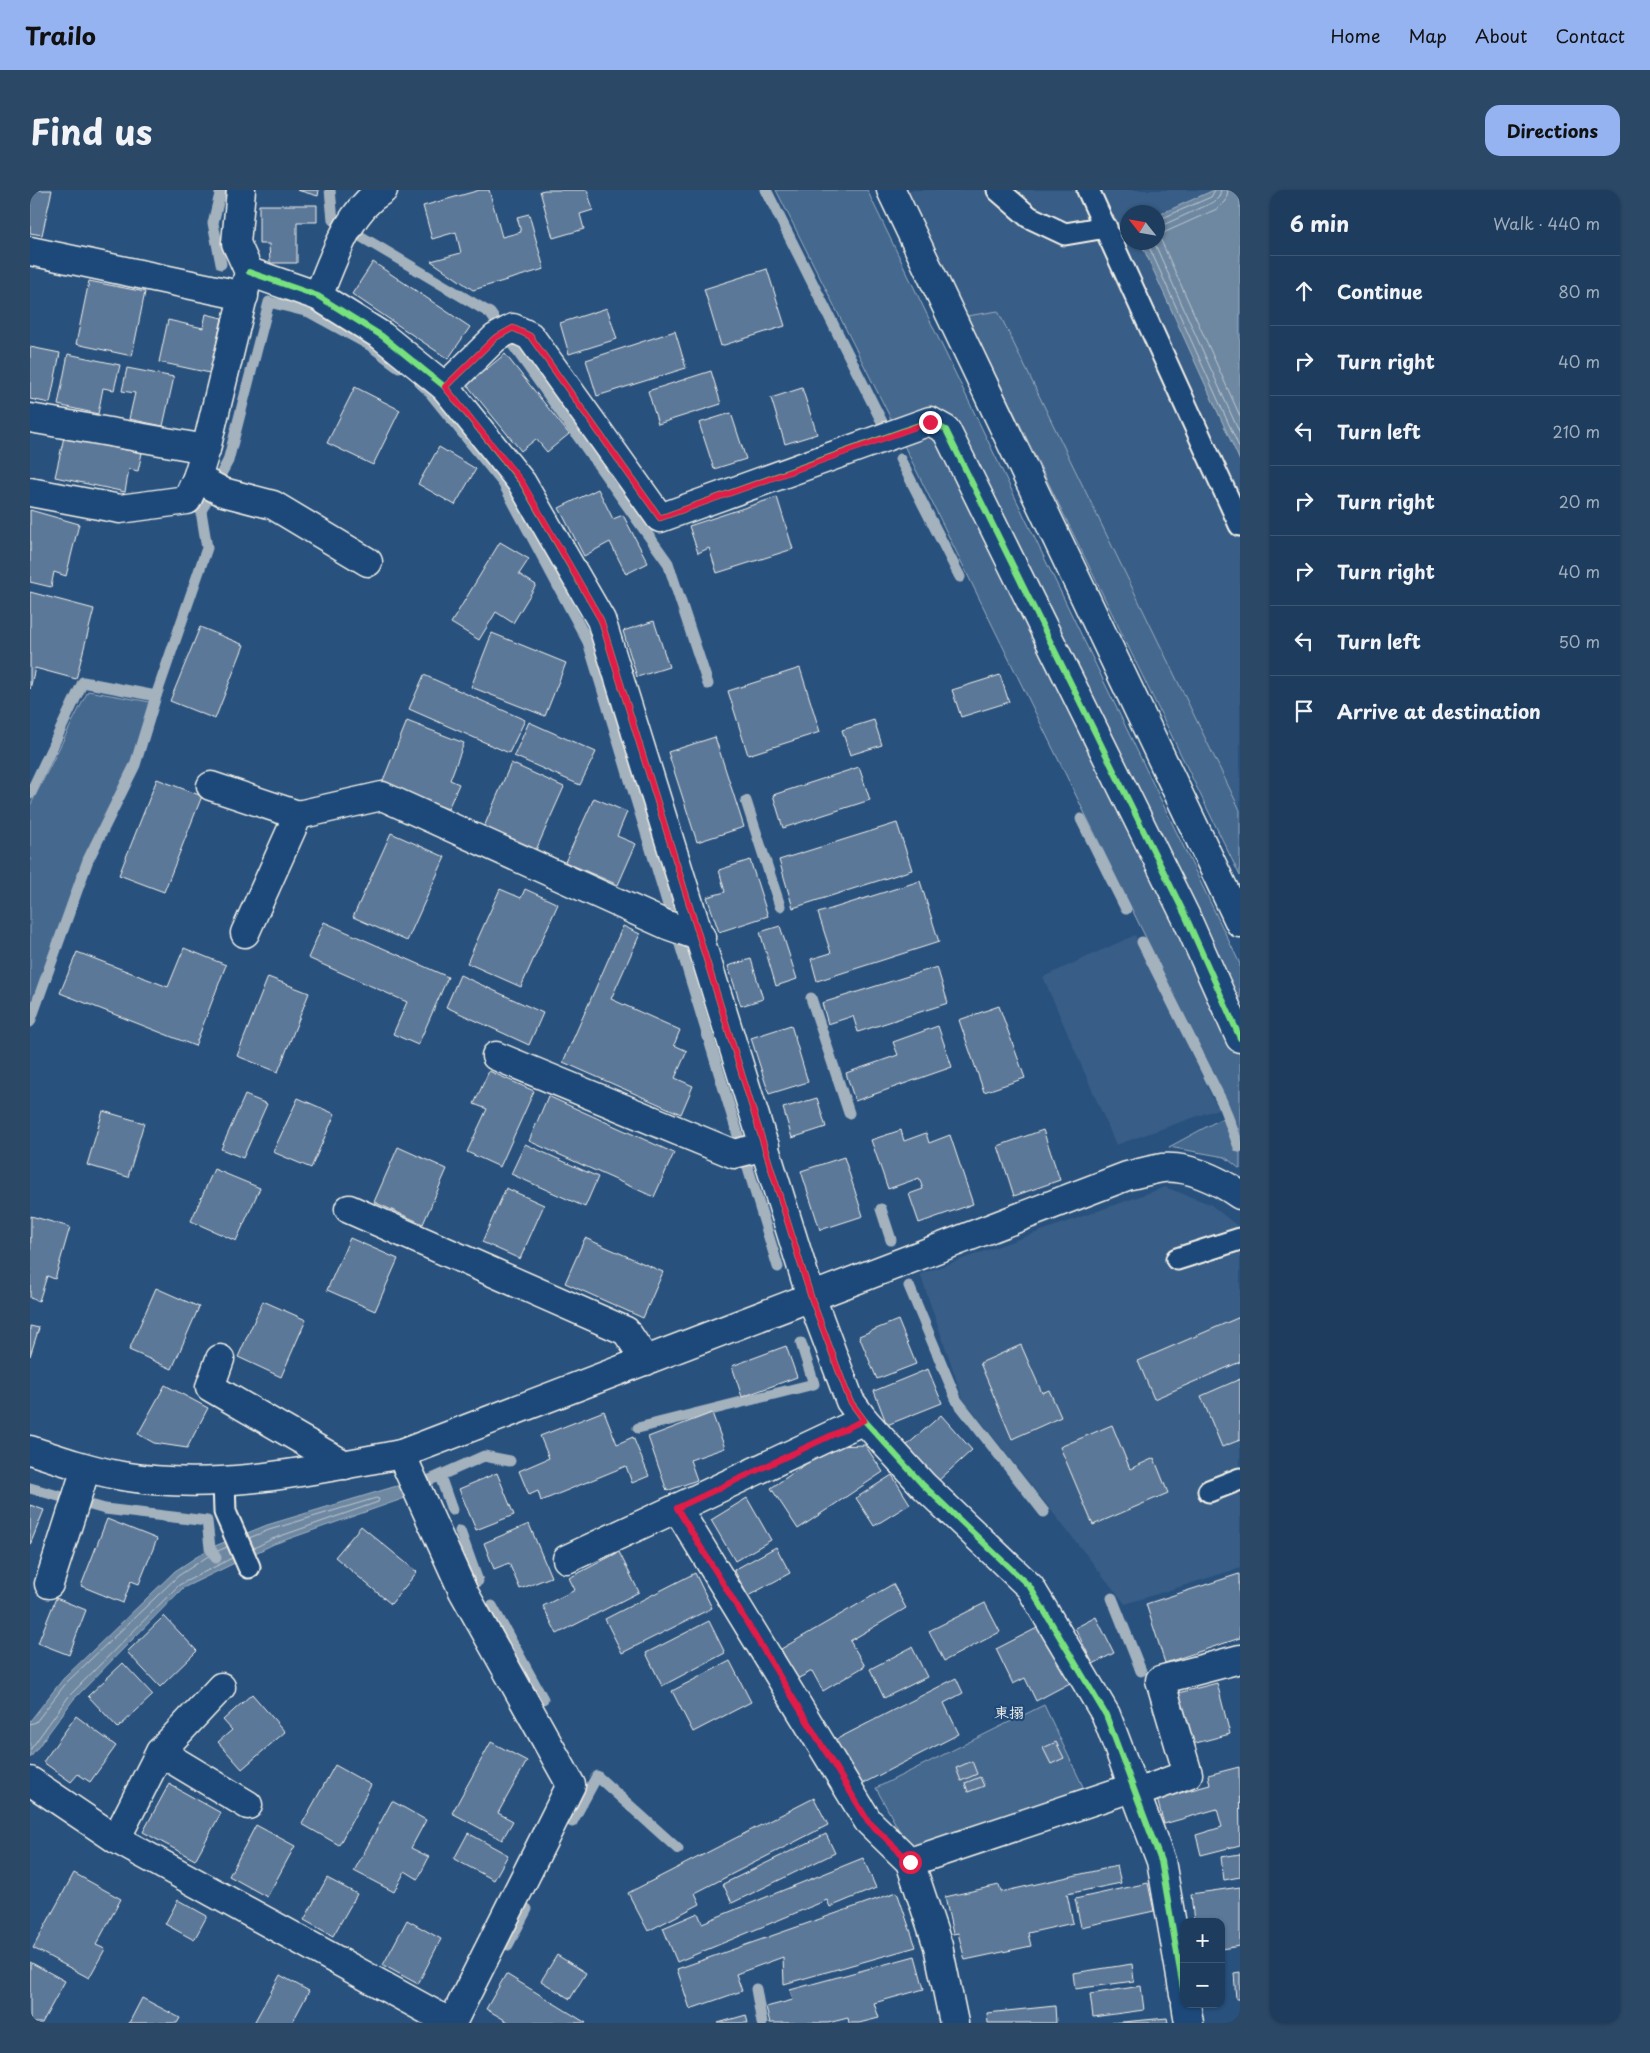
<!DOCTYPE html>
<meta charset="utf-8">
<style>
:root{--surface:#1e3d5e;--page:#2b4867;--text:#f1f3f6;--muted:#a1aebc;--line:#3c5673;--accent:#95b2f1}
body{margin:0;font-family:"Playpen Sans","Klee One",sans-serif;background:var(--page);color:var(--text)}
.controls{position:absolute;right:15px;bottom:15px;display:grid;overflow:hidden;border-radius:10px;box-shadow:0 1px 4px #0004}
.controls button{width:45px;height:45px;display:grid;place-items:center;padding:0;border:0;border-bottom:1px solid var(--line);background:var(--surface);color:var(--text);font:25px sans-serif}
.compass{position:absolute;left:1090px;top:15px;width:45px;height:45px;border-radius:50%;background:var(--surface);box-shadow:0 1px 4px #0004;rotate:301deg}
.stop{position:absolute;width:15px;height:15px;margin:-11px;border:4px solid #e11d48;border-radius:50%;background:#fff}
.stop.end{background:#e11d48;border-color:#fff;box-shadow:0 1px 5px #0008}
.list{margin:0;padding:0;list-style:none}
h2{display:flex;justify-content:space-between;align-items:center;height:65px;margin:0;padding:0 20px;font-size:21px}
h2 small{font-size:16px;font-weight:400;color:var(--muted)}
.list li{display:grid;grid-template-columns:32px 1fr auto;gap:15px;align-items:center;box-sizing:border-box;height:70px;padding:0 20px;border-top:1px solid var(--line)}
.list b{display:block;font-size:19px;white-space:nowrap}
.list em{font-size:16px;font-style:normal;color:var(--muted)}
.icon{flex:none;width:28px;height:28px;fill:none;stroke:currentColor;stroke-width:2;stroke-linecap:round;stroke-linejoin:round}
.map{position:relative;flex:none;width:1210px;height:1833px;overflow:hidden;border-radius:15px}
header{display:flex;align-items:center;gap:30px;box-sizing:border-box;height:70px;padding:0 25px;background:var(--accent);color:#111}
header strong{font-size:24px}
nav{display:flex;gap:28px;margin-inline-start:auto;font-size:18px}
.intro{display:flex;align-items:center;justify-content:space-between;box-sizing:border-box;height:120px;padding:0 30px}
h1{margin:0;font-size:35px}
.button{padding:12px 22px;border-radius:15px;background:var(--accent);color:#111;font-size:18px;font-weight:700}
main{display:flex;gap:30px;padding:0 30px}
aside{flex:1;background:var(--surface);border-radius:15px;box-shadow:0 1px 4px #0004}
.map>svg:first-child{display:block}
.built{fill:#375d86;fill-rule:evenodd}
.green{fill:#45688e;stroke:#9cacbb}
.water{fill:#6e88a2;stroke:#a4b2be}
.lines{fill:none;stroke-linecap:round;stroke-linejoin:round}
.shore{stroke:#bec7cc;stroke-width:1}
.stream{stroke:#a4b2be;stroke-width:11}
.building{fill:#5b7899;stroke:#f4f1e8}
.service-casing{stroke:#f4f1e8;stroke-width:25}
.minor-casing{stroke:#f4f1e8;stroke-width:31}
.tertiary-casing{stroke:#f4f1e8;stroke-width:31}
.service{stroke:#1f4a7a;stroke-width:21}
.minor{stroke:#1f4a7a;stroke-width:28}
.tertiary{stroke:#1f4a7a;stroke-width:28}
.cycleway-casing{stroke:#1f4a7a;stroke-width:9}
.cycleway{stroke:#77e17e;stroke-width:6}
.route{stroke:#e11d48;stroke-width:6}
.labels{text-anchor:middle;stroke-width:4.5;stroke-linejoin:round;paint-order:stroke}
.neighbourhood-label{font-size:15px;font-weight:bold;fill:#f4f1e8;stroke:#1f4a7a}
</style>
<header>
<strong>Trailo</strong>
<nav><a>Home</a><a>Map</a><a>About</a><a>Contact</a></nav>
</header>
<div class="intro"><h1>Find us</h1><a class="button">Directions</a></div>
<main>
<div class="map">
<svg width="1210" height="1833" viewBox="0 0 1210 1833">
<rect width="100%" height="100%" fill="#28517e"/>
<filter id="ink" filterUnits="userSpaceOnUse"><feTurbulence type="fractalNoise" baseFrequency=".02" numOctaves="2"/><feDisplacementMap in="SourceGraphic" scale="10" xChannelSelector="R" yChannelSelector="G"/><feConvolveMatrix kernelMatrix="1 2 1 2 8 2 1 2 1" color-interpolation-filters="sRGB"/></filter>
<g filter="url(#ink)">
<g class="built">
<path d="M876,0H1210V686L937,126ZM1098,22H1128V52H1098Z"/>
<path d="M1105,745L1188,919L1086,955L1013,787Z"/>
<path d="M1135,997L1180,1014L1210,1038V1378L1095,1414L933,1209L890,1084Z"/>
</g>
<g class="green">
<path d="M746,0H837L1210,774V979L1195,967L1139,957L1202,923L861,229Z"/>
<path d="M968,121L1210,620V686L937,126Z"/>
<path d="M58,501L120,512L103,570L51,676L0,822V616Z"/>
<path d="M1014,1515L1058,1607L883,1666L846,1598Z"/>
</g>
<g class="water">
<path d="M1184,0H1210V271L1111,53L1128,52V25Z"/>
<path d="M370,1295L375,1308L244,1354L153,1398L43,1510L0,1568V1531L33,1489L145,1381L180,1358L237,1335Z"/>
</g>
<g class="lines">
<g class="shore">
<path d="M1198,0L1196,11L1189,18L1131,44L1129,46L1210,226"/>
<path d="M1128,30L1181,7L1185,0"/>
<path d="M1128,36L1133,35L1184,12L1189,7L1191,0"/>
<path d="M1117,52L1210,259"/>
<path d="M1124,52L1210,244"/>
<path d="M219,1348L239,1340L346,1308L349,1309L348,1312L242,1349L224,1358"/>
<path d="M0,1534L6,1532L37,1492L148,1386L183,1363L197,1357"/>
<path d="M0,1560L39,1506L149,1395L202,1368"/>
</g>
<g class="stream">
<path d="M300,0L303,30L460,123L638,373L678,494"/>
<path d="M736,0L852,232"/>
<path d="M191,74L183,33L191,0"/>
<path d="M390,193L397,199L473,293L558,452L748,1077"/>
<path d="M870,269L930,387"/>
<path d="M0,604L53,492L126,506L177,358L171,321L198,271L239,112L279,122L341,156L369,177"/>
<path d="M716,611L750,716"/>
<path d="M1051,629L1096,719"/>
<path d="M1112,752L1192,912L1209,957"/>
<path d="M781,808L819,923"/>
<path d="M0,832L58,670L105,575L126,506"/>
<path d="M851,1019L861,1050"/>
<path d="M879,1096L927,1211L1014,1322"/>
<path d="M608,1238L784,1194L771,1153"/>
<path d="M410,1286L422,1320"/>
<path d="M384,1297L454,1266L480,1271"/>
<path d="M0,1298L75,1319L177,1331L180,1358L186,1368"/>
<path d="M430,1341L448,1391"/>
<path d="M1082,1408L1111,1481"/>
<path d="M462,1416L513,1509"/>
<path d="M542,1632L567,1586L648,1659"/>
<path d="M478,1755L497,1719"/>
<path d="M726,1799L732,1833"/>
</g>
</g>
<g class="building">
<path d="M0,0H22L12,45L0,43Z"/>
<path d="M267,0H289L288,6Z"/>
<path d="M450,0H459L472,47L491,42L487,27L499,24L514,79L443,100L401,71L431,63L426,42L402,49L393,16Z"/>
<path d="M515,0H557L563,20L550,24L554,39L523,48L510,1Z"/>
<path d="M229,15H287V32H267V73H240L239,54H229Z"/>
<path d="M343,72L440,137L418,169L322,104Z"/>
<path d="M737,79L755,136L691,156L674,99Z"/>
<path d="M59,91L115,102L102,166L46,154Z"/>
<path d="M577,118L587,149L539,164L530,133Z"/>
<path d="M176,124L192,128L180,183L129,172L138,130L173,138Z"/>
<path d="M645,141L656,178L567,206L556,170Z"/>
<path d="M0,157L30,163L20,213L0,209Z"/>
<path d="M38,164L90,175L84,200L73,198L68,224L28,215Z"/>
<path d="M475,164L539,244L517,262L506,249L491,261L437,195Z"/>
<path d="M97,178L144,187L133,236L99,229L105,203L92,201Z"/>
<path d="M681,181L691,214L628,234L618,201Z"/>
<path d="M325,197L370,220L343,275L297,253Z"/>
<path d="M772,198L787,244L755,254L741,208Z"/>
<path d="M701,223L716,269L684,279L669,233Z"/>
<path d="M34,247L112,263L108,281L99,279L95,302L25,287Z"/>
<path d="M409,257L446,279L425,315L388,294Z"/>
<path d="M568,299L583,329L593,325L618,373L596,384L580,352L554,366L529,318Z"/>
<path d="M747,307L763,359L687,383L679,358L668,363L659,336Z"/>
<path d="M0,320L49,334L36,386L24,382L21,397L0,392Z"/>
<path d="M470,352L499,369L489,384L506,395L483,433L466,422L449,450L421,433Z"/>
<path d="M0,402L64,419L46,489L5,478L0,499Z"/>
<path d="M624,431L639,477L607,487L593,441Z"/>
<path d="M170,437L214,455L185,529L140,511Z"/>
<path d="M462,443L536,473L515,526L441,497Z"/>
<path d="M770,478L790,542L718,565L698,501Z"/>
<path d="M394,485L495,530L479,563L379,519Z"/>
<path d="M970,485L979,512L931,527L922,500Z"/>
<path d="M844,530L852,555L820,565L812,540Z"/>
<path d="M377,531L434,553L420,590L429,594L418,619L352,593Z"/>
<path d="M499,532L566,562L550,595L484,566Z"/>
<path d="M685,547L714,637L667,652L638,562Z"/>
<path d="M481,573L534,597L506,660L454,637Z"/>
<path d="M829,577L840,610L753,638L743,605Z"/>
<path d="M127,589L172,606L134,702L89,685Z"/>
<path d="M564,608L597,622L587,646L606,654L588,695L535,672Z"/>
<path d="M867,633L882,680L763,718L749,670Z"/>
<path d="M361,643L415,667L377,751L323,727Z"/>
<path d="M720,670L738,726L689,742L677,707L695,702L689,680Z"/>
<path d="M890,691L909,752L787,791L781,769L801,763L788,723Z"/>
<path d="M470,699L491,708L495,699L528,714L491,797L437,773Z"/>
<path d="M294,732L418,787L388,855L363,844L377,812L278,768Z"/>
<path d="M593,736L610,744L581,809L650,840L644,855L657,861L645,888L663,896L651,924L533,872Z"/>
<path d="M750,736L767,789L746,796L730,742Z"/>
<path d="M154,758L196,775L165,856L30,803L47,762L138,797Z"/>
<path d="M721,769L733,809L711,816L698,776Z"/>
<path d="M907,777L918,813L828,842L823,826L798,834L792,813Z"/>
<path d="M430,785L513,823L499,855L416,817Z"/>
<path d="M238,787L279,803L248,882L207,866Z"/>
<path d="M969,816L995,888L954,902L929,830Z"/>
<path d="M761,835L778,892L739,904L721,848Z"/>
<path d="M908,836L922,877L825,911L816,883L868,865L863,852Z"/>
<path d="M459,881L504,901L470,977L437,962L457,919L444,914Z"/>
<path d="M215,905L237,914L213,968L191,959Z"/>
<path d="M518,906L644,963L624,1007L499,951Z"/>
<path d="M268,908L305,924L281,978L243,962Z"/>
<path d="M787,908L796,937L762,948L753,918Z"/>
<path d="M73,921L114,933L98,987L57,975Z"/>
<path d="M871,940L874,951L896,943L899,953L920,945L943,1014L889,1033L879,1004L893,999L889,988L858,999L841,950Z"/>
<path d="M1013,940L1030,990L984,1006L968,956Z"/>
<path d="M495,954L568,987L555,1017L481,984Z"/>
<path d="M368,957L417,979L393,1034L344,1012Z"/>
<path d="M814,967L833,1026L790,1040L771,981Z"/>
<path d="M184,979L230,998L206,1051L161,1031Z"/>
<path d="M476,998L514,1015L490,1069L452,1052Z"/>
<path d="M1,1026L40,1037L25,1089L17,1086L9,1111L0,1108Z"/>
<path d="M320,1048L368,1069L345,1121L297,1100Z"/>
<path d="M555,1048L633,1082L613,1128L535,1093Z"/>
<path d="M126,1098L169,1117L142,1179L99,1160Z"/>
<path d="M233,1111L276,1130L251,1187L208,1167Z"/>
<path d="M1210,1127V1172L1124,1209L1108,1171Z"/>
<path d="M868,1130L886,1174L847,1189L829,1146Z"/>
<path d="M0,1136L9,1138L0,1166Z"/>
<path d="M991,1155L1012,1203L1019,1200L1031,1227L982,1249L950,1173Z"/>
<path d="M756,1156L767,1187L712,1207L702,1176Z"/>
<path d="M898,1179L912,1213L857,1235L844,1201Z"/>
<path d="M1210,1189V1250L1192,1257L1171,1206Z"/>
<path d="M135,1195L178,1218L157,1258L124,1253L108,1244Z"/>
<path d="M574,1221L587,1254L603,1247L619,1286L602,1293L596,1276L511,1311L508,1301L499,1305L489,1281L519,1268L510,1246Z"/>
<path d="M682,1223L695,1258L660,1270L667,1290L637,1301L618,1247Z"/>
<path d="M911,1225L942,1260L907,1292L876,1256Z"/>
<path d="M1082,1235L1100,1279L1124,1268L1138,1303L1063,1335L1030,1257Z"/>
<path d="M835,1255L853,1282L768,1339L741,1298L802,1256Z"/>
<path d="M467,1283L484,1325L446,1340L429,1299Z"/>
<path d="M862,1285L880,1314L844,1336L826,1308Z"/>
<path d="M717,1308L741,1350L705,1371L681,1330Z"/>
<path d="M0,1315L14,1320L0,1355Z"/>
<path d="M77,1329L127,1349L109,1394L101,1391L93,1413L51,1396Z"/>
<path d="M499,1334L521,1387L490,1399L479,1373L464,1379L454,1353Z"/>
<path d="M331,1336L387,1382L361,1414L305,1367Z"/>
<path d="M746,1357L760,1383L718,1406L704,1380Z"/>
<path d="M589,1362L609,1402L527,1444L513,1416L545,1400L539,1388Z"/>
<path d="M665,1383L682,1418L592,1463L575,1429Z"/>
<path d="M1209,1384L1210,1448L1135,1473L1116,1414Z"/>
<path d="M863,1394L876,1418L820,1451L835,1476L793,1501L782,1481L767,1489L751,1459Z"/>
<path d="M26,1408L56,1420L39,1465L8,1453Z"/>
<path d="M955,1413L970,1442L914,1471L899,1441Z"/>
<path d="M134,1426L167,1461L130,1497L97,1462Z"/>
<path d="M1066,1427L1084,1463L1063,1474L1045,1438Z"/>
<path d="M679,1431L695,1463L632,1496L616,1463Z"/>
<path d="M1011,1436L1040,1493L1006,1511L995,1488L983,1494L966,1459Z"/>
<path d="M882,1457L897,1487L854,1508L840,1479Z"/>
<path d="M700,1471L721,1512L663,1542L642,1501Z"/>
<path d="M93,1473L123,1505L88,1538L58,1506Z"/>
<path d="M926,1488L933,1503L914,1513L929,1544L828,1596L805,1550Z"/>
<path d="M1187,1493L1200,1544L1162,1554L1148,1503Z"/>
<path d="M222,1504L255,1542L212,1579L188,1552L202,1540L193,1530Z"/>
<path d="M46,1526L86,1556L60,1592L48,1584L41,1592L13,1572Z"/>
<path d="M461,1552L497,1571L468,1623L483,1631L472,1650L422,1623Z"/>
<path d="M1026,1552L1034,1568L1021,1574L1013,1558Z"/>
<path d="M942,1571L947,1584L931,1591L926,1578Z"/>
<path d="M305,1575L341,1595L309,1655L272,1634Z"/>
<path d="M1209,1577L1210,1655L1171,1665L1166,1645L1192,1637L1187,1619L1134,1634L1127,1609L1180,1595L1178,1585Z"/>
<path d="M950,1587L954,1596L938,1602L935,1593Z"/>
<path d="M139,1594L191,1623L165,1670L113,1642Z"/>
<path d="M784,1608L798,1635L665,1703L670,1714L618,1741L598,1703Z"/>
<path d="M362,1611L396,1630L381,1658L399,1667L388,1689L375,1681L364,1702L324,1681Z"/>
<path d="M226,1635L265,1656L237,1707L199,1686Z"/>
<path d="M438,1643L478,1665L464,1690L424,1669Z"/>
<path d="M796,1644L805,1663L702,1713L693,1694Z"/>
<path d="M1210,1664V1687L1194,1690L1191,1667Z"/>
<path d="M833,1668L846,1698L800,1717L797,1710L647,1772L633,1738L668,1723L672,1733Z"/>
<path d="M1087,1676L1091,1693L1037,1704L1043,1733L998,1743L1001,1756L935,1770L928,1743L923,1744L915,1707L969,1695L971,1702Z"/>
<path d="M44,1683L91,1709L66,1755L75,1759L59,1788L3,1758Z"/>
<path d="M297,1688L327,1704L303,1746L274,1730Z"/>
<path d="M1118,1693L1124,1721L1051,1737L1045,1709Z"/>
<path d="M1210,1697V1756L1191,1759V1732H1164L1161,1704Z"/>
<path d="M867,1702L886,1757L754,1794L753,1767L706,1784L712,1801L660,1819L647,1779Z"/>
<path d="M148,1710L177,1726L164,1750L135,1734Z"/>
<path d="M377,1730L411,1749L388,1794L353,1775Z"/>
<path d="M527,1765L556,1783L540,1809L511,1791Z"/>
<path d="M885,1766L894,1799L844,1813L849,1828L829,1833H819L818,1828L798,1833H740L736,1817L763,1810L760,1800Z"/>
<path d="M0,1772L35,1791L12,1833H0Z"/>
<path d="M1102,1774L1104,1791L1045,1799L1043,1783Z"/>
<path d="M1210,1782V1809H1206L1204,1783Z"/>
<path d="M476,1784L556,1833H480L456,1819Z"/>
<path d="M250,1785L279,1801L262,1833H224Z"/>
<path d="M1111,1796L1114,1820L1063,1827L1060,1804Z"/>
<path d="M112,1808L150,1828L147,1833H99Z"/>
<path d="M1025,1816L1026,1833H958L957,1823Z"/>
<path d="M716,1825L718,1833H688Z"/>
<path d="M1137,1828L1138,1833H1081Z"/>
</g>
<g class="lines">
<g class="service-casing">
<g id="service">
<path d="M968,0L999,27L1035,44L1076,37"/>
<path d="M1058,0L1210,335"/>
<path d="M1147,1069L1210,1049"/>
<path d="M194,1291L195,1322L219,1377"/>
<path d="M1179,1301L1210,1289"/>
</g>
</g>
<g class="minor-casing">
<g id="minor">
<path d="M861,0L1210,733"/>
<path d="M0,61L214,106"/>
<path d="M219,82L288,106L352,146L415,197L492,293L571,430L781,1107L820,1211L834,1230L893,1295L1000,1397L1076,1525L1131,1671L1154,1804"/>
<path d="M288,106C303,71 318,20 353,0"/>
<path d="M415,197L465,148L483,138L500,146L630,328L900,231L916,240L1156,727L1210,848"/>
<path d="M0,228L176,259"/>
<path d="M167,288L193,302L243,315L338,372"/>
<path d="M0,302L90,319L157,310L167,288L176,259L219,82L206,53L211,0"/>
<path d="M181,596L268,625"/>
<path d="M215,743L268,625L352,606L637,735L671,747"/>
<path d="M466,866L704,964L735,956"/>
<path d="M319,1019L596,1141L616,1171"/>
<path d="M190,1169L180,1197L315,1275"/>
<path d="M834,1230L647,1318L838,1631L880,1672L908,1756L924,1833"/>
<path d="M371,1264L433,1401L541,1595L422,1833"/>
<path d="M537,1369L647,1318"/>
<path d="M19,1394L56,1278"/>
<path d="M130,1562L218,1615"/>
<path d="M0,1591L86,1649L421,1833"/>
<path d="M86,1649L130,1562L191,1497"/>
<path d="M880,1672L1104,1597L1115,1600L1158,1584L1130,1490L1210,1469"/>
<path d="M1156,1814L1159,1833"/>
</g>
</g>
<g class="tertiary-casing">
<path id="tertiary" d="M0,1260C30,1270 60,1280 92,1286C185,1302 280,1281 371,1264L1097,986C1109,983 1121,980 1132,978C1158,975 1190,991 1210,1005"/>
</g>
<use href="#service" class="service"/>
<use href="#minor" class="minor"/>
<use href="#tertiary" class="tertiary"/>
<g class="cycleway-casing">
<g id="cycleway">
<path d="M219,82L288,106L352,146L415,197L492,293L571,430L781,1107L820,1211L834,1230L893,1295L1000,1397L1076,1525L1131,1671L1154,1804"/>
<path d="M415,197L465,148L483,138L500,146L630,328L900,231L916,240L1156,727L1210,848"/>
</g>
</g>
<use href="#cycleway" class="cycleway"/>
</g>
</g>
<g class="lines" filter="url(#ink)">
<path class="route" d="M880,1672L838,1631L647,1318L834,1230L820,1211L781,1107L571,430L492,292L415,197L465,148L483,138L500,146L630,328L900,232"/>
</g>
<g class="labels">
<g class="neighbourhood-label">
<text x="979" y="1528">東搦</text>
</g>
</g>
</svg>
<div class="controls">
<button>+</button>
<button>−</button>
</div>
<svg class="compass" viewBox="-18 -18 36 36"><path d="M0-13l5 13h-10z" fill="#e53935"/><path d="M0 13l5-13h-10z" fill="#a1aebc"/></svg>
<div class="stop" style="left:880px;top:1672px"></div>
<div class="stop end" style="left:900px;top:232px"></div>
</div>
<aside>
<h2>6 min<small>Walk · 440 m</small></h2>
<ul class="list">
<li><svg class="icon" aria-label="ahead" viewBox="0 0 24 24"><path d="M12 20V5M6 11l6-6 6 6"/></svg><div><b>Continue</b></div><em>80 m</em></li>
<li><svg class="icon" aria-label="right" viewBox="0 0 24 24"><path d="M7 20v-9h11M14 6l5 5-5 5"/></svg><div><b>Turn right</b></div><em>40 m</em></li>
<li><svg class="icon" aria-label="left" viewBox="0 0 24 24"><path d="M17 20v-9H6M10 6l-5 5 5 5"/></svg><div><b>Turn left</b></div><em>210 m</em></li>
<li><svg class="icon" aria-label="right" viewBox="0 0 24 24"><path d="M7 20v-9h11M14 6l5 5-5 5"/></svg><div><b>Turn right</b></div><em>20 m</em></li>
<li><svg class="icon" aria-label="right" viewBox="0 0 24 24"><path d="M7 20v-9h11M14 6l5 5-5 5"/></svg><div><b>Turn right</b></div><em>40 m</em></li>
<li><svg class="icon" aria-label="left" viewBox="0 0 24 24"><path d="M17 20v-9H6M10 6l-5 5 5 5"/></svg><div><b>Turn left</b></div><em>50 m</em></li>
<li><svg class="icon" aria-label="arrive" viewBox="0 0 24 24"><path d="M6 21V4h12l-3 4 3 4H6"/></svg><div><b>Arrive at destination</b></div></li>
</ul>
</aside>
</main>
